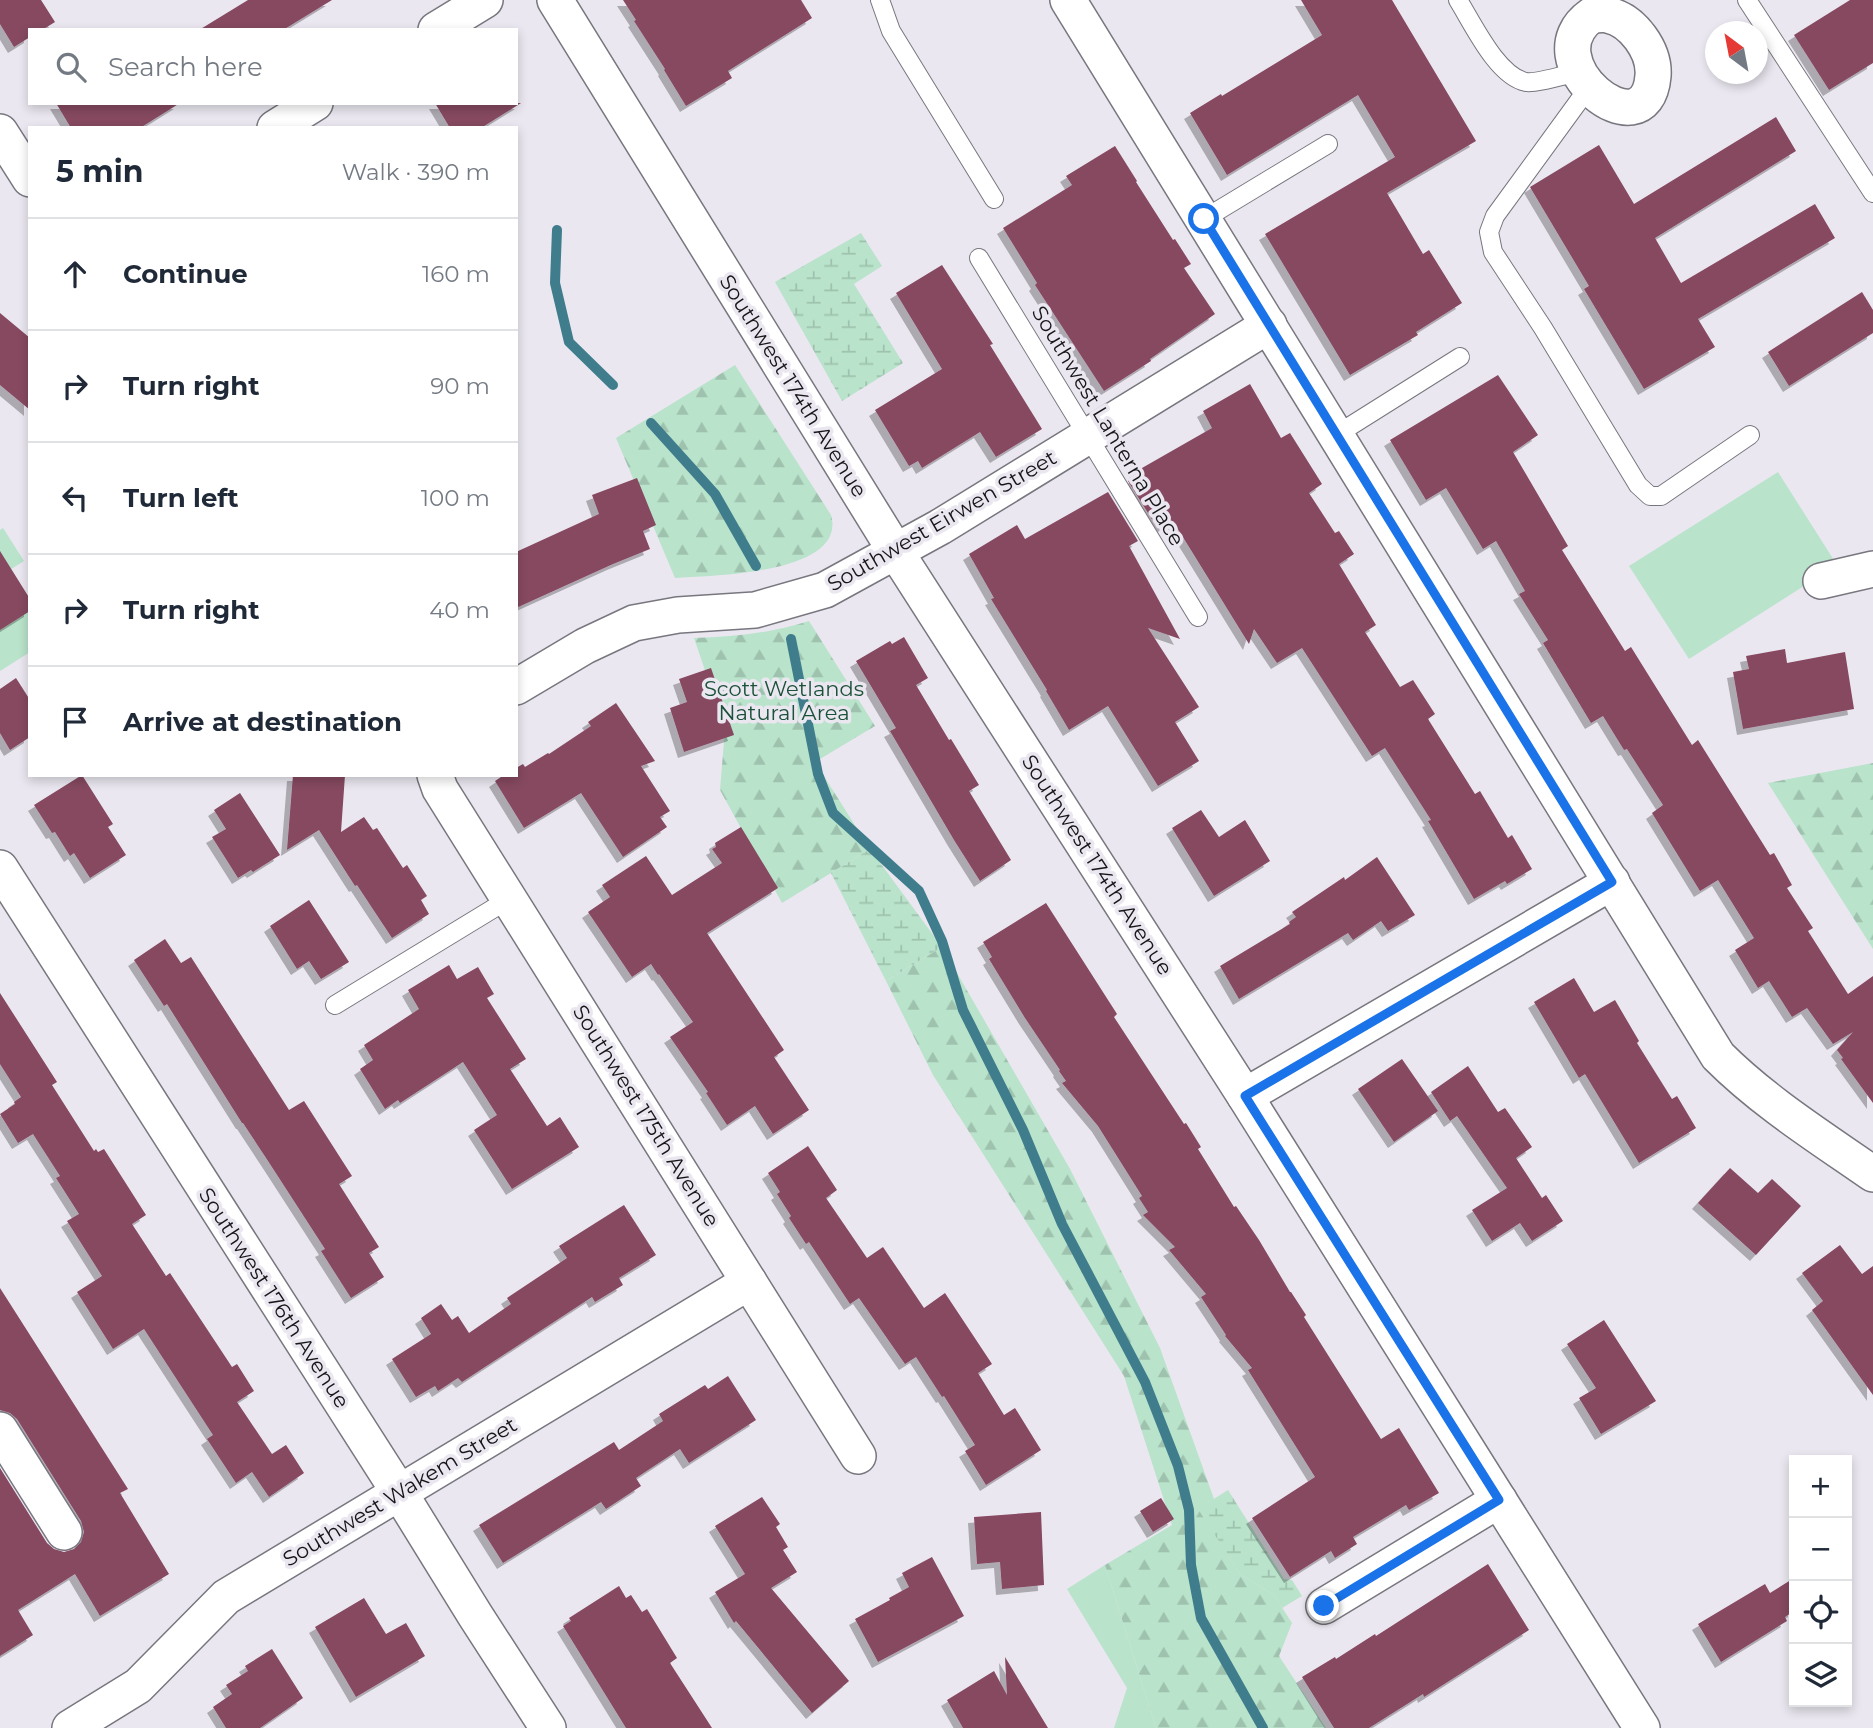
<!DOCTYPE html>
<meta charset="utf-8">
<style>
:root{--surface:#fff;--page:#f2f2f3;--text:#1f2937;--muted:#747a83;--line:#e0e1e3}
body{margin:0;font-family:Montserrat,sans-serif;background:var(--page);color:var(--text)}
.controls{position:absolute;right:21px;bottom:21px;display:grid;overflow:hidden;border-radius:0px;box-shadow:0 4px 10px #0003}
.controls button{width:63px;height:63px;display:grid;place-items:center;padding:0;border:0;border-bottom:2px solid var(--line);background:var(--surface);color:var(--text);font:35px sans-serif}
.compass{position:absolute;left:1705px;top:21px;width:63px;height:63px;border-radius:50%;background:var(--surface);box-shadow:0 4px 10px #0003;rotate:328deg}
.stop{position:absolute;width:21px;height:21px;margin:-16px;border:5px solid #1a73e8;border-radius:50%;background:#fff}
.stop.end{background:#1a73e8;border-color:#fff;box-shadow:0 2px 7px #0008}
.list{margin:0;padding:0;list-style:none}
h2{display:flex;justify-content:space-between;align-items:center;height:91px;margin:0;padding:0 28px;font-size:30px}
h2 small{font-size:23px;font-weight:400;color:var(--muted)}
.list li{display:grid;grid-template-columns:46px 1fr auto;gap:21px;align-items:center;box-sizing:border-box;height:112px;padding:0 28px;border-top:2px solid var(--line)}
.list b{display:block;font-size:26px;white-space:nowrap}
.list em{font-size:23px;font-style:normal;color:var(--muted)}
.icon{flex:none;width:38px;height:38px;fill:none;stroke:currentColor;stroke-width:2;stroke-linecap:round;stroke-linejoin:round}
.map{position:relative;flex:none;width:1873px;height:1728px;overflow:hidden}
.search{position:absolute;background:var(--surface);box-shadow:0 4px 10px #0003;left:28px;top:28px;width:490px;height:77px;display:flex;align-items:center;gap:18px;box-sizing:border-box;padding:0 24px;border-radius:0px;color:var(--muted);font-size:26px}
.panel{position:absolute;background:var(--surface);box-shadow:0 4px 10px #0003;left:28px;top:126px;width:490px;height:651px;border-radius:0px}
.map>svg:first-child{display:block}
.grass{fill:#b9e3cb}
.forest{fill:url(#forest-firs)}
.wetland{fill:url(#wetland-marsh)}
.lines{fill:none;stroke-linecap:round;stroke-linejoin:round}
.stream{stroke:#3f7d8c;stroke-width:10}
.building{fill:#864861;filter:url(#shadow)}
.lane-casing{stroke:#78767e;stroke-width:20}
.street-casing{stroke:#78767e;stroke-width:38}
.lane{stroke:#fff;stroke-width:18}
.street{stroke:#fff;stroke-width:35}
.route{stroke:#1a73e8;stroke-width:9}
.labels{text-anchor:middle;stroke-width:7;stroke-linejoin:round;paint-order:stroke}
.street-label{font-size:21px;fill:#161518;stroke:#eae7f0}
.park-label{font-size:21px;fill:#1b5138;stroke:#eae7f0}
</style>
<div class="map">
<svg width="1873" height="1728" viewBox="0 0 1873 1728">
<defs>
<pattern id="forest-firs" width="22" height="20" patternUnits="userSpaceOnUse" patternTransform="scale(1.75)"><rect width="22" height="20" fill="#b9e3cb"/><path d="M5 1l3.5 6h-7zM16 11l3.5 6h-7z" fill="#9ec2ae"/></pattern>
<pattern id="wetland-marsh" width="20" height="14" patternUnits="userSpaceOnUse" patternTransform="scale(1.75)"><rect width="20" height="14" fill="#b9e3cb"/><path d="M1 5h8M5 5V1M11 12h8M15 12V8" fill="none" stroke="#9ec2ae"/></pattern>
<filter id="shadow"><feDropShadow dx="-6" dy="6" stdDeviation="0" flood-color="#0004"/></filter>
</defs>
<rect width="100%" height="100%" fill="#eae7f0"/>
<g class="grass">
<path d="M1778,472L1837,565L1689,659L1629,566Z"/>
<path d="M3,528L24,561L0,576V530Z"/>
<path d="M30,608V652L0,671V625Z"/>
<path d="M1105,1565L1156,1728H1114L1127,1688L1067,1589Z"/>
</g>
<g class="forest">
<path d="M735,365L831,515C848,574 710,576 675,578L616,438Z"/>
<path d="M809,621L875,726L815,762L870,849L782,903L720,790L725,729L694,638C734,637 771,633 809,621Z"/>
<path d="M1873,763V949L1768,783Z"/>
<path d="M942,947L1070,1169L1160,1348L1214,1499L1199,1509L1240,1574L1274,1595L1292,1623L1279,1656L1326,1728H1156L1105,1565L1172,1525L1124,1376L933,1075L886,981Z"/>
</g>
<g class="wetland">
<path d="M861,233L882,266L854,284L903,363L842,401L775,282Z"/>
<path d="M870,849L942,947L886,981L831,873Z"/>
<path d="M1228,1490L1284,1579L1292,1580L1302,1596L1282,1608L1274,1595L1240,1574L1198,1509Z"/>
</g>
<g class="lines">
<g class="stream">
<path d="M557,230L555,283L569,342L613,385"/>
<path d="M651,423L715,494L756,566"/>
<path d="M791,639L818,774L833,813L919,891L942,941L963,1010L1023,1130L1062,1224L1145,1382L1178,1466L1189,1510L1191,1565L1201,1618L1263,1728"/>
</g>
</g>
<g class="building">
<path d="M0,0H41L55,22L42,30H30V37L14,47L0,24Z"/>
<path d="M248,0H332L283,30H199Z"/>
<path d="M623,0H801L812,18L728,71L732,78L686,106L664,70L665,69L634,21L636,20Z"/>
<path d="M1301,0H1392L1476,141L1387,193L1423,254L1429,250L1462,303L1416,332L1418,335L1350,375L1265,234L1395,157L1358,95L1227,175L1190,113L1221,94L1222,96L1322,35Z"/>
<path d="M1850,0H1873V63L1829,90L1794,35Z"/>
<path d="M56,103H180L140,128H71Z"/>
<path d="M435,103H521L481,128H450Z"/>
<path d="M1776,117L1796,151L1655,238L1681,283L1815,204L1835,238L1698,319L1715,347L1644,389L1584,289L1589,286L1530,187L1599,145L1634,204Z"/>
<path d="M1115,146L1137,181L1136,182L1173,240L1175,239L1191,264L1184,268L1215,314L1150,359L1151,361L1104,391L1035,285L1037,283L1003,228L1072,185L1066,176Z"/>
<path d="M942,265L993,344L990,345L1042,429L996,457L980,432L922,468L918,461L909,466L875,410L942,369L896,293Z"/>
<path d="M1862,292L1873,310V333L1789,386L1768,352Z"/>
<path d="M0,313L30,338V410L0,385Z"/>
<path d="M1498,375L1538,435L1513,452L1568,546L1562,550L1625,651L1631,647L1692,745L1698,740L1770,855L1774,853L1792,885L1787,888L1813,928L1808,931L1848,994L1873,976V1103L1841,1059L1843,1058L1837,1050L1853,1032L1833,1044L1807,1008L1792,1017L1769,981L1758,988L1735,950L1754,938L1718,880L1700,891L1652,813L1663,805L1627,749L1624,750L1603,716L1591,723L1543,643L1548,640L1519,594L1525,591L1496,541L1483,549L1446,488L1426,500L1390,440Z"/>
<path d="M1250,384L1281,438L1290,433L1322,484L1309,493L1335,533L1339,531L1354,554L1339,564L1376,625L1365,632L1400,687L1413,680L1435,714L1428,719L1475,794L1480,791L1508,838L1512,835L1532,869L1507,884L1505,881L1474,899L1428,821L1431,820L1385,748L1372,756L1302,648L1277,663L1254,629L1249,644L1173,521L1158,529L1128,481L1137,476L1135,472L1212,428L1203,411Z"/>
<path d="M637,478L656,525L643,531L650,549L613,564L516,608V552L599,514L592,495Z"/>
<path d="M1108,492L1138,541L1129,546L1180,639L1148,628L1199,707L1175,722L1199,761L1158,786L1108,706L1069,730L1046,691L1047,690L991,599L994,598L969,554L1017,525L1025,539Z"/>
<path d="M0,551L30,599V611L0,630Z"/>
<path d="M904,637L928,678L916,685L949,740L951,739L979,785L969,791L1011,860L980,881L954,840L890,731L896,728L856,661L890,641L892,644Z"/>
<path d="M1785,649L1787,663L1845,652L1854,709L1743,729L1733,672L1749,669L1746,656Z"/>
<path d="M711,668L734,735L684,752L670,708L687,702L679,679Z"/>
<path d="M16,678L30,700V737L10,750L0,733V689Z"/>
<path d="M616,703L655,761L641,766L670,811L660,817L667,827L623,857L581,793L524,828L495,781L504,775H516V768L523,764L525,767L548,753L549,754L591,726L588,722Z"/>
<path d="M82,775L113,824L108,827L126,855L90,878L74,853L70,856L55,832L52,833L34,805Z"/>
<path d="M293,775H345L341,832L364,817L373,830L377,828L403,868L407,865L427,896L421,900L429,914L392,938L357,885L355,886L319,830L287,850Z"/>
<path d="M240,793L280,855L253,872L251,870L238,878L212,837L226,829L214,810Z"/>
<path d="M1201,810L1219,837L1245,820L1270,861L1214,896L1172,828Z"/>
<path d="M741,827L778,888L707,933L784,1050L774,1057L809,1110L773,1134L755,1106L727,1125L706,1093L708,1092L670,1037L693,1022L659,974L658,975L651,964L632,977L588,912L610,897L602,885L646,856L672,895L722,863L712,849L716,847L715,843Z"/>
<path d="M1377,857L1415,915L1388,931L1381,921L1353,940L1348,933L1239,999L1220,966L1290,924L1289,922L1296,917L1292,912L1344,877L1345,880Z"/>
<path d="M309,900L349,962L321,979L309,961L297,969L270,926Z"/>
<path d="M1046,903L1117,1014L1114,1017L1184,1124L1186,1123L1201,1147L1198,1149L1234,1207L1236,1206L1259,1240L1290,1292H1291L1306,1315L1304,1317L1381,1439L1399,1428L1439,1493L1409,1510L1406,1505L1353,1537L1357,1544L1335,1558L1331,1551L1290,1577L1252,1518L1315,1477L1248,1370L1252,1368L1225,1336L1226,1335L1201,1297L1206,1294L1169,1250L1175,1247L1143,1215L1148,1212L1139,1198L1142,1196L1098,1126L1062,1083L1066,1081L1059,1071L1060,1070L1025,1018L989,959L992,957L983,942Z"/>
<path d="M165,939L181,963L191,957L289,1110L304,1101L352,1176L339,1184L379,1247L369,1253L384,1277L351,1298L321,1251L325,1249L270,1164L243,1123H242L167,1004L164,1006L134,960Z"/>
<path d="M449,965L457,979L478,967L494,994L487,998L526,1059L510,1069L547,1126L560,1117L579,1147L512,1189L474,1130L497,1115L463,1062L400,1103L398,1100L385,1109L360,1069L373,1060L364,1045L419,1009L408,990Z"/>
<path d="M1574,978L1594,1012L1615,1000L1639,1041L1637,1043L1672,1099L1677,1096L1696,1128L1639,1163L1585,1074L1579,1078L1534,1002Z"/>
<path d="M0,993L57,1082L52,1085L94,1151L96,1149L98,1152L104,1149L146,1215L132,1224L166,1276L170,1273L232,1367L237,1364L254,1391L237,1402L272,1454L286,1445L304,1473L269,1497L252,1472L236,1483L207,1439L213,1435L144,1329L113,1349L77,1292L102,1276L67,1221L79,1214L56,1178L60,1176L33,1134L18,1143L0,1114L15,1104L14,1102L21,1097L0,1064Z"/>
<path d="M1402,1059L1438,1111L1394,1142L1358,1089Z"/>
<path d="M1468,1066L1498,1112L1505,1108L1532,1147L1516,1158L1542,1198L1546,1195L1563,1221L1532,1241L1520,1223L1492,1241L1472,1210L1507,1188L1457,1116L1450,1121L1431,1092Z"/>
<path d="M808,1146L837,1190L826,1198L867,1258L883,1247L924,1308L945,1293L992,1364L978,1373L1004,1415L1015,1408L1041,1450L986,1485L965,1451L975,1445L944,1396L942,1397L916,1357L905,1364L859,1298L850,1304L809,1242L806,1244L789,1218L791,1216L777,1194L780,1192L768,1173Z"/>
<path d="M1730,1168L1758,1193L1772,1179L1801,1206L1756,1255L1698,1203Z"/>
<path d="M624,1205L656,1255L619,1278L623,1285L595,1302L592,1297L462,1382L458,1378L438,1391L435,1386L416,1397L392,1359L431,1334L421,1318L441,1304L452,1320L458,1316L469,1333L511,1304L507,1298L567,1258L559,1246Z"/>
<path d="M1840,1245L1862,1274L1873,1266V1395L1812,1310L1823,1301L1802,1273Z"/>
<path d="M0,1288L128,1489L120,1493L169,1574L100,1616L75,1574L18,1610L33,1635L0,1656V1468L47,1543L54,1549L64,1552L74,1549L81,1542L84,1532L81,1521L17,1419L10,1413L0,1410Z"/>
<path d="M1604,1320L1656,1401L1601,1434L1579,1398L1596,1388L1567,1344Z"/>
<path d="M728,1376L756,1420L689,1463L680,1449L636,1478L641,1486L606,1509L601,1502L503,1563L479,1525L614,1442L619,1450L663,1421L659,1414L705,1385L708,1389Z"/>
<path d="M762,1497L780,1524L776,1527L788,1547L783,1550L797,1572L771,1588L849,1681L812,1713L736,1621L734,1623L715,1592L745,1574L715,1526Z"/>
<path d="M1161,1498L1174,1519L1153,1532L1140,1511Z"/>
<path d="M1041,1512L1044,1585L1002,1589L1000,1562L977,1564L974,1517Z"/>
<path d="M932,1557L964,1616L878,1662L855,1619L890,1600L889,1598L909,1587L902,1573Z"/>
<path d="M1488,1564L1529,1630L1424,1697L1423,1694L1369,1728H1334L1302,1677L1335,1657L1336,1659L1375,1634L1376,1636Z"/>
<path d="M1794,1578V1611L1785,1617L1787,1621L1721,1662L1698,1624L1765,1584L1770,1593Z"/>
<path d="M619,1586L626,1598L631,1595L642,1612L647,1609L677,1658L670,1663L712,1728H626L563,1626L571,1621L569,1618Z"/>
<path d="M364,1598L386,1634L406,1623L425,1656L356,1697L315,1627Z"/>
<path d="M272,1649L303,1698L260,1728H226L213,1707L232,1694L226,1685L248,1671L245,1666Z"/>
<path d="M1005,1657L1048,1728H963L947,1700L994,1671L1007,1695Z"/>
</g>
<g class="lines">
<g class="lane-casing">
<g id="lane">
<path d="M880,0L891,31L994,199"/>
<path d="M1458,0C1473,24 1497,76 1526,82C1535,84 1568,74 1579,72"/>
<path d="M1747,0L1873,193"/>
<path d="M1589,87L1495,216L1489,232L1493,252L1543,328L1638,485L1650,496H1661L1750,435"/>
<path d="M1204,219L1328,144"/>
<path d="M979,258L1198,617"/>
<path d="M1336,435L1460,357"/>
<path d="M335,1005L509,899"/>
</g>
</g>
<g class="street-casing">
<g id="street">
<path d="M555,0L896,552L1245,1096L1642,1728"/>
<path d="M1068,0L1718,1056C1764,1102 1820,1137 1873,1174"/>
<path d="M1592,15C1597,15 1603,14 1608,15C1633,20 1655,51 1653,76C1646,157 1527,60 1592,15Z"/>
<path d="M436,30L485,0"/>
<path d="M275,128L315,103"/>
<path d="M0,132L30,179"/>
<path d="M1821,581L1873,569"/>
<path d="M516,687L585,646L634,623L678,615L755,610L825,590L940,527L1269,325"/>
<path d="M435,775L440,789L858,1456"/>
<path d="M0,868L399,1492L475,1615L548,1728"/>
<path d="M1245,1096L1612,882"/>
<path d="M0,1430L64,1532"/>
<path d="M1324,1606L1499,1500"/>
<path d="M70,1728L138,1686L226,1597L749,1282"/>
</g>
</g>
<use href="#lane" class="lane"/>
<use href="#street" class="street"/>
</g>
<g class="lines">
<path class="route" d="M1204,219L1612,882L1245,1096L1499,1500L1324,1606"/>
</g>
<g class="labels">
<g class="street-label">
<text transform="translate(793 386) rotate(58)" y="7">Southwest 174th Avenue</text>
<text transform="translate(1108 426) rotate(59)" y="7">Southwest Lanterna Place</text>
<text transform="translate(942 521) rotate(-30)" y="7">Southwest Eirwen Street</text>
<text transform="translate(1097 865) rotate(57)" y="7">Southwest 174th Avenue</text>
<text transform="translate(646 1116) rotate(58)" y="7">Southwest 175th Avenue</text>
<text transform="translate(274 1298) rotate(57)" y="7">Southwest 176th Avenue</text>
<text transform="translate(400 1492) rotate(-31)" y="7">Southwest Wakem Street</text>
</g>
<g class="park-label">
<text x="784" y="696">Scott Wetlands<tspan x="784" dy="24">Natural Area</tspan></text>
</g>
</g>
</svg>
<div class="controls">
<button>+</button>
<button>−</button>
<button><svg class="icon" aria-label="locate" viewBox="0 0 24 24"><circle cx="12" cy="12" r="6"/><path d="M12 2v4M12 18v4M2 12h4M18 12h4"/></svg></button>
<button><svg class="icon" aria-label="layers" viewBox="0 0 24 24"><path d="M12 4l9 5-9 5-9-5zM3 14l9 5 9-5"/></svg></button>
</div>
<svg class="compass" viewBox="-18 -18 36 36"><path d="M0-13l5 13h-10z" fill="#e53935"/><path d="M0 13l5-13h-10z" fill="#747a83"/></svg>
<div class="stop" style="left:1204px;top:219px"></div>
<div class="stop end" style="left:1324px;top:1606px"></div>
<div class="search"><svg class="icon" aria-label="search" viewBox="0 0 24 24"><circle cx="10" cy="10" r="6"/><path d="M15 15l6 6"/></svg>Search here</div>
<section class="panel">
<h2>5 min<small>Walk · 390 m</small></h2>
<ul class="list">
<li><svg class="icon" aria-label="ahead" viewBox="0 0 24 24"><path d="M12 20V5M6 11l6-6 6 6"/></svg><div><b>Continue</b></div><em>160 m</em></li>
<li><svg class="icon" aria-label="right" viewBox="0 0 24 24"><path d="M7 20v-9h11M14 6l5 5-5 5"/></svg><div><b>Turn right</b></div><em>90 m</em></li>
<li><svg class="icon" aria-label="left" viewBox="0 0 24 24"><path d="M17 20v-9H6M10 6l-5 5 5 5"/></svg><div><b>Turn left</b></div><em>100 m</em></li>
<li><svg class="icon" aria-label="right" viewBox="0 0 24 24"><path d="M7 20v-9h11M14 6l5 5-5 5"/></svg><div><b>Turn right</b></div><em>40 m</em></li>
<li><svg class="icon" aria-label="arrive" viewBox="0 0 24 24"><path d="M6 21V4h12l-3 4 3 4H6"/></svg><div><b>Arrive at destination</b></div></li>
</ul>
</section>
</div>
